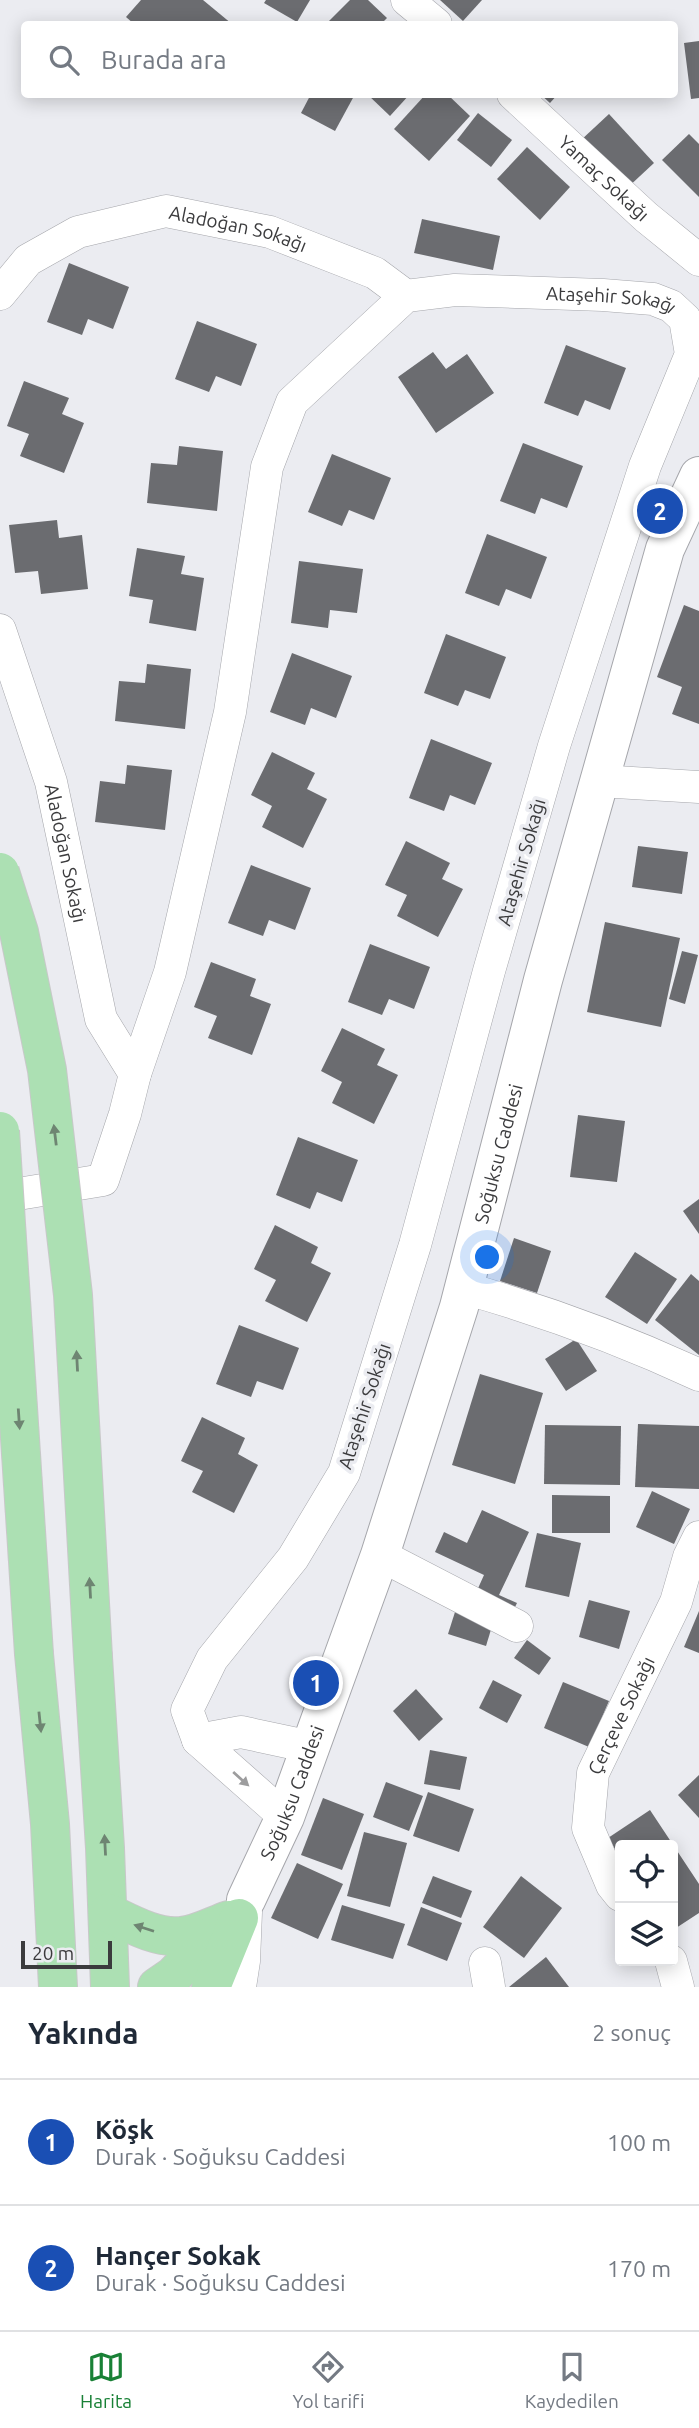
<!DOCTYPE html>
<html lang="tr">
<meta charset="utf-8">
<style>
:root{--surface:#fff;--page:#f2f2f3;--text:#1f2937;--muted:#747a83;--line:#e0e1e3;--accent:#198136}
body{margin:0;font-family:Ubuntu,sans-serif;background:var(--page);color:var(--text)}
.controls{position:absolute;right:21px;bottom:21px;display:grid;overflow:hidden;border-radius:7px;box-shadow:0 4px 18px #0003}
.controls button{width:63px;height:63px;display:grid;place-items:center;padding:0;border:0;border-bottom:2px solid var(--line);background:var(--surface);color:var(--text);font:35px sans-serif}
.scale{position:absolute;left:21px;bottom:18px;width:91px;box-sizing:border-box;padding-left:7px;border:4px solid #3b3b3d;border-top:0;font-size:19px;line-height:24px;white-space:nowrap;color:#3b3b3d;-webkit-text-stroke:5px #ebecf1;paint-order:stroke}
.you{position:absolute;left:488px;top:1258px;width:24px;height:24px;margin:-18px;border:5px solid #fff;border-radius:50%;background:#1a73e8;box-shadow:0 0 0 10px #1a73e833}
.badge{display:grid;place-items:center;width:46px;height:46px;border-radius:50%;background:var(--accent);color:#fff;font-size:23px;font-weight:700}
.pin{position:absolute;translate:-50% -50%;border:4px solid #fff;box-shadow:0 2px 7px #0006}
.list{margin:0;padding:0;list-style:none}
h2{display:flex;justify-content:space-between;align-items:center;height:91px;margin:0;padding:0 28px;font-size:30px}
h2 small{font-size:23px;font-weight:400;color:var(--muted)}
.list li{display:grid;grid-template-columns:46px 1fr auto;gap:21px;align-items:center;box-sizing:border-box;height:126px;padding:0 28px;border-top:2px solid var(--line)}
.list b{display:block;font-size:26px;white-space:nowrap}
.list p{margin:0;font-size:23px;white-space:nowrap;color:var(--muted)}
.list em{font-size:23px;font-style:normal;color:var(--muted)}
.icon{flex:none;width:38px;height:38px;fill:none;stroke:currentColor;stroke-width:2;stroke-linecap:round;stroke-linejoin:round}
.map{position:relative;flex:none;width:699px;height:1987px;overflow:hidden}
.search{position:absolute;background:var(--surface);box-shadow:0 4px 18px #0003;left:21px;right:21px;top:21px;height:77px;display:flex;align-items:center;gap:18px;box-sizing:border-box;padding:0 24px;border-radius:7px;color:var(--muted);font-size:26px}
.sheet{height:343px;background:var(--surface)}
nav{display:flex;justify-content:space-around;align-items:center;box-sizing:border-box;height:98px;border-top:2px solid var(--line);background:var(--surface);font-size:19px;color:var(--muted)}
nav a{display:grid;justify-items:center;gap:4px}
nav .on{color:var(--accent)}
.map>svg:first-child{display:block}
.building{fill:#6b6c70}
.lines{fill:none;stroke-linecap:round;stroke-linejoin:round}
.minor-casing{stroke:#a5a6ab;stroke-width:33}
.secondary-casing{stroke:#a5a6ab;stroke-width:40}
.trunk-casing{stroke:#c8c8c9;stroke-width:40}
.minor{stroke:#fff;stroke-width:32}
.secondary{stroke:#fff;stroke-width:38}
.trunk{stroke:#ace0b3;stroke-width:38}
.trunk-bridge-casing{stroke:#c8c8c9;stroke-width:40;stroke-linecap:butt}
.trunk-bridge{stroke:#ace0b3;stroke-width:38}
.oneway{fill:#6e8572}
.oneway2{fill:#9d9d9e}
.labels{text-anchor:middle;stroke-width:7;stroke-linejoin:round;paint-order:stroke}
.street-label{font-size:19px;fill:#3b3b3d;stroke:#ebecf1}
</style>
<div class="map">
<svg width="699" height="1987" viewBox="0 0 699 1987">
<rect width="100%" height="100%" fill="#ebecf1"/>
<g class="building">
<path d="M141,0H203L232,24H134L126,17Z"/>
<path d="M266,0H310L297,22L264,3Z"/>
<path d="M350,0H368L387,18L381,24H326Z"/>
<path d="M440,0H482L463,21Z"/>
<path d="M699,41V98L691,99L684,43Z"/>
<path d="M311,94L354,96L335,131L301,113Z"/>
<path d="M367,94H410L390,116Z"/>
<path d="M426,94H447L470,116L429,161L394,129Z"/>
<path d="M540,94H558L550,103Z"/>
<path d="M478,113L512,140L491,167L457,140Z"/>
<path d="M609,114L654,163L625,190L580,141Z"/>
<path d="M689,134L699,144V197L662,160Z"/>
<path d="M527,147L570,187L540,220L497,179Z"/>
<path d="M422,219L500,236L493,270L414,253Z"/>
<path d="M69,263L129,287L113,329L88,319L82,335L47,322Z"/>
<path d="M197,321L257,344L241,386L216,376L209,392L175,379Z"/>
<path d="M566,345L626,368L610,410L585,400L578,416L544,403Z"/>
<path d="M433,352L446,369L467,354L494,393L436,433L398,377Z"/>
<path d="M24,381L69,398L62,414L84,423L64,473L20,456L29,434L7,426Z"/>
<path d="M523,443L583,466L567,508L541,498L535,514L500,501Z"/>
<path d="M179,446L223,451L217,511L147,503L151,463L177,465Z"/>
<path d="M332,454L391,478L374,520L349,510L342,526L308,512Z"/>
<path d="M57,520L59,538L82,535L88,589L41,594L38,571L15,573L9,525Z"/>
<path d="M487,534L547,557L531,599L506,589L499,606L465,593Z"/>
<path d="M137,548L185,556L181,574L204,578L196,631L149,623L153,600L129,596Z"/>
<path d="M299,561L363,569L357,613L330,610L328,628L291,623Z"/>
<path d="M684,605L699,611V724L672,714L682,687L657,677Z"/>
<path d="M446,634L506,657L490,699L465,690L458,706L424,693Z"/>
<path d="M292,653L352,676L336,718L311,708L305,725L270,712Z"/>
<path d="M147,664L191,669L185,729L115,721L119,681L145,683Z"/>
<path d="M431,739L492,763L475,805L450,795L444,811L409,798Z"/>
<path d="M272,752L315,773L307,789L327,799L303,848L262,827L272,806L251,795Z"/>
<path d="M127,765L172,770L165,830L95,822L100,781L125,784Z"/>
<path d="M406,841L450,863L442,879L463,889L438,937L397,916L407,895L385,885Z"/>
<path d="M638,846L688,852L682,894L632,887Z"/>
<path d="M251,865L311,888L295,930L269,920L263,936L228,923Z"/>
<path d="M605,922L680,938L661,1027L587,1012Z"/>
<path d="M370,944L430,967L414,1009L389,999L382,1015L348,1002Z"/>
<path d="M682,951L698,955L685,1004L669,999Z"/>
<path d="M211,962L256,979L250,996L271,1004L252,1055L208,1038L217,1016L194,1007Z"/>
<path d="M342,1028L385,1049L377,1065L398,1075L374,1124L332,1103L342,1082L321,1071Z"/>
<path d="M578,1115L625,1121L617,1182L570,1177Z"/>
<path d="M298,1137L358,1160L342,1202L317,1192L310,1209L276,1195Z"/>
<path d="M699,1199V1234L683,1211Z"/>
<path d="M275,1225L318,1247L311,1263L331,1273L307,1322L265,1301L276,1280L254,1269Z"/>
<path d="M514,1238L551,1251L537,1293L500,1281Z"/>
<path d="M635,1252L677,1279L647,1324L605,1297Z"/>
<path d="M691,1274L699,1281V1355L655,1320Z"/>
<path d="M239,1325L299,1348L283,1390L257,1381L251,1397L216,1384Z"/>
<path d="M576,1339L597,1371L566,1391L545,1359Z"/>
<path d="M480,1374L543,1393L515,1484L452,1465Z"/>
<path d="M202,1417L245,1438L238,1454L258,1465L234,1513L192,1492L203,1471L181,1461Z"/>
<path d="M638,1424L699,1426V1489L635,1487Z"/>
<path d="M545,1425L621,1426L620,1485L544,1484Z"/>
<path d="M652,1491L690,1509L674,1544L636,1527Z"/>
<path d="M552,1495L610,1496V1533H552Z"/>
<path d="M482,1510L529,1532L499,1595L517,1603L512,1613L475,1595L484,1575L435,1552L444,1532L467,1543Z"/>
<path d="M537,1533L581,1543L569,1597L525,1587Z"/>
<path d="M589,1600L630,1611L619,1649L579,1637Z"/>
<path d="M699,1611V1653L684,1647Z"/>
<path d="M455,1612L493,1623L486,1646L448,1634Z"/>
<path d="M527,1640L551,1658L539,1675L514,1658Z"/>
<path d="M493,1680L522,1695L507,1723L479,1708Z"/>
<path d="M563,1682L609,1701L589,1747L544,1728Z"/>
<path d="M416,1689L443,1719L419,1741L393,1711Z"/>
<path d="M430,1750L467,1757L460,1790L424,1784Z"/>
<path d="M699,1775V1818L678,1795Z"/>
<path d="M386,1782L423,1796L409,1831L373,1817Z"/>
<path d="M428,1792L474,1809L459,1852L413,1836Z"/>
<path d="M323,1798L364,1814L342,1870L301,1855Z"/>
<path d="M650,1810L699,1884V1913L676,1928L673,1923V1845H620V1857L608,1838Z"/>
<path d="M364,1832L407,1843L390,1907L347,1896Z"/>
<path d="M297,1863L343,1884L318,1939L271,1918Z"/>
<path d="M433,1876L472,1891L461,1918L422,1903Z"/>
<path d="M521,1876L562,1908L524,1958L483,1927Z"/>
<path d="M342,1905L405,1924L393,1959L331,1940Z"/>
<path d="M421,1907L462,1923L447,1961L407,1945Z"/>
<path d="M546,1957L569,1987H509Z"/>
</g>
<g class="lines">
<g class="minor-casing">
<g id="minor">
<path d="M407,0L436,24"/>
<path id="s1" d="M513,94L646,217L699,260"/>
<path id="s2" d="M0,294L28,260L78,232L166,211L270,232L375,273L406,296"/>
<path id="s3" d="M0,630L51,782L101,1019L135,1074"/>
<path d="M599,781L699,787"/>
<path id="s4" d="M0,1197L103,1180L125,1114L135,1074L170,972L230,712L267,467L292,402L406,296L455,290L603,295L653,299L671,306L685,319L691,354L645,466L554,746L489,971L415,1245L344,1473L293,1558L212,1659L187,1710L198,1740L285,1817"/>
<path d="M464,1288C545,1311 622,1339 699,1375"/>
<path d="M380,1555L517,1626"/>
<path d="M198,1740L241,1732L311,1747"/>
<path id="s5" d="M620,1895L612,1885L588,1828L593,1773L676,1602L689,1557L699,1537"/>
<path d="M671,1961L678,1987"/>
<path d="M485,1963L489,1987"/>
<path d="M240,1987L244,1961L246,1912"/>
</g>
</g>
<g class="secondary-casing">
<g id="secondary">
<path id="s6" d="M246,1900L285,1817L380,1555L459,1307L543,980L665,549L699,476"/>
</g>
</g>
<g class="trunk-casing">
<g id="trunk">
<path d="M34,1654L50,1824L58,1987"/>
<path d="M93,1657L105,1848L110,1987"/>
<path d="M108,1913C129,1923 157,1939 181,1936C197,1935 214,1925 229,1920"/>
<path d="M157,1987L173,1976L221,1927"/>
<path d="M211,1987L239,1918"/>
</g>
</g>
<use href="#minor" class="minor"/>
<use href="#secondary" class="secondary"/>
<use href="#trunk" class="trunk"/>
<g class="trunk-bridge-casing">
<g id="trunk-bridge">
<path d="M0,872L19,932L47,1070L73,1295L93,1657"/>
<path d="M0,1131L34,1654"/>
</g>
</g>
<use href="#trunk-bridge" class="trunk-bridge"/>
</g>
<defs><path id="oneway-solid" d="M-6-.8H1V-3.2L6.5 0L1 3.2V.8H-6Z" transform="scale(1.75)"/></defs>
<g class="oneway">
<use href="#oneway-solid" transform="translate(55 1135) rotate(-97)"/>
<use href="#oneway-solid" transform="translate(77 1361) rotate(-93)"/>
<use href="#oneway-solid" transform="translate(19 1419) rotate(86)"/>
<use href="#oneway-solid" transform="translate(90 1588) rotate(-93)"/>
<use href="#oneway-solid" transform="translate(40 1722) rotate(84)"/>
<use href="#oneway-solid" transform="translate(105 1845) rotate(-93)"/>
<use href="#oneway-solid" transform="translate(144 1928) rotate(-162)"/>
</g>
<use class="oneway2" href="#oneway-solid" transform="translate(241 1779) rotate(42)"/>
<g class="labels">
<g class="street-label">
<text dy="7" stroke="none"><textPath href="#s1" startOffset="124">Yamaç Sokağı</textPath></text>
<text dy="7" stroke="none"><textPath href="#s2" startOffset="266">Aladoğan Sokağı</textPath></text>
<text dy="7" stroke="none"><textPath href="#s4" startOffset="1269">Ataşehir Sokağı</textPath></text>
<text dy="7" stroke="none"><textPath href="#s3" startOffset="233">Aladoğan Sokağı</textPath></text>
<text transform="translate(521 862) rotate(-74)" y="7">Ataşehir Sokağı</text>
<text dy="7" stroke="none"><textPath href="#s6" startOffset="789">Soğuksu Caddesi</textPath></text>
<text transform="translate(364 1406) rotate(-72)" y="7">Ataşehir Sokağı</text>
<text dy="7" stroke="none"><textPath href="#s5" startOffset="194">Çerçeve Sokağı</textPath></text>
<text dy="7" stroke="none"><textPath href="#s6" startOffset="117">Soğuksu Caddesi</textPath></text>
</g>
</g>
</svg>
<div class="controls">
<button><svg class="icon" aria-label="locate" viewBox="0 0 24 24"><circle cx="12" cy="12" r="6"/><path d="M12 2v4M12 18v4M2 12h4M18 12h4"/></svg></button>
<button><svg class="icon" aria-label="layers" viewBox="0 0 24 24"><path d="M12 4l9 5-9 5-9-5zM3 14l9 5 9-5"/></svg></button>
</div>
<div class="scale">20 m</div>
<div class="you"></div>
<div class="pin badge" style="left:316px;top:1683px;background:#1a4fb4">1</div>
<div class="pin badge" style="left:660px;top:511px;background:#1a4fb4">2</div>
<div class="search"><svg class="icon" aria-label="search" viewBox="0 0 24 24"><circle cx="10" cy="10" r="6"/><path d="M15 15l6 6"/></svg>Burada ara</div>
</div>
<section class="sheet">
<h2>Yakında<small>2 sonuç</small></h2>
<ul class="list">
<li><span class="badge" style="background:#1a4fb4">1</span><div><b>Köşk</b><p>Durak · Soğuksu Caddesi</p></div><em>100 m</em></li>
<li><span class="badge" style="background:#1a4fb4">2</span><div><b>Hançer Sokak</b><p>Durak · Soğuksu Caddesi</p></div><em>170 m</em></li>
</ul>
</section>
<nav>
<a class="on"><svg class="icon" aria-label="map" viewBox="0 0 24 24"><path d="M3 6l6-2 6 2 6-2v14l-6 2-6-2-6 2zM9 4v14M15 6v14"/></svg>Harita</a>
<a><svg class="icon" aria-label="directions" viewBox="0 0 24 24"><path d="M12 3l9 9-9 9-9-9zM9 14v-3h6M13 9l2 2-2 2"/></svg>Yol tarifi</a>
<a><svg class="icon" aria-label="saved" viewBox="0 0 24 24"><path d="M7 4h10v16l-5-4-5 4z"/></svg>Kaydedilen</a>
</nav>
